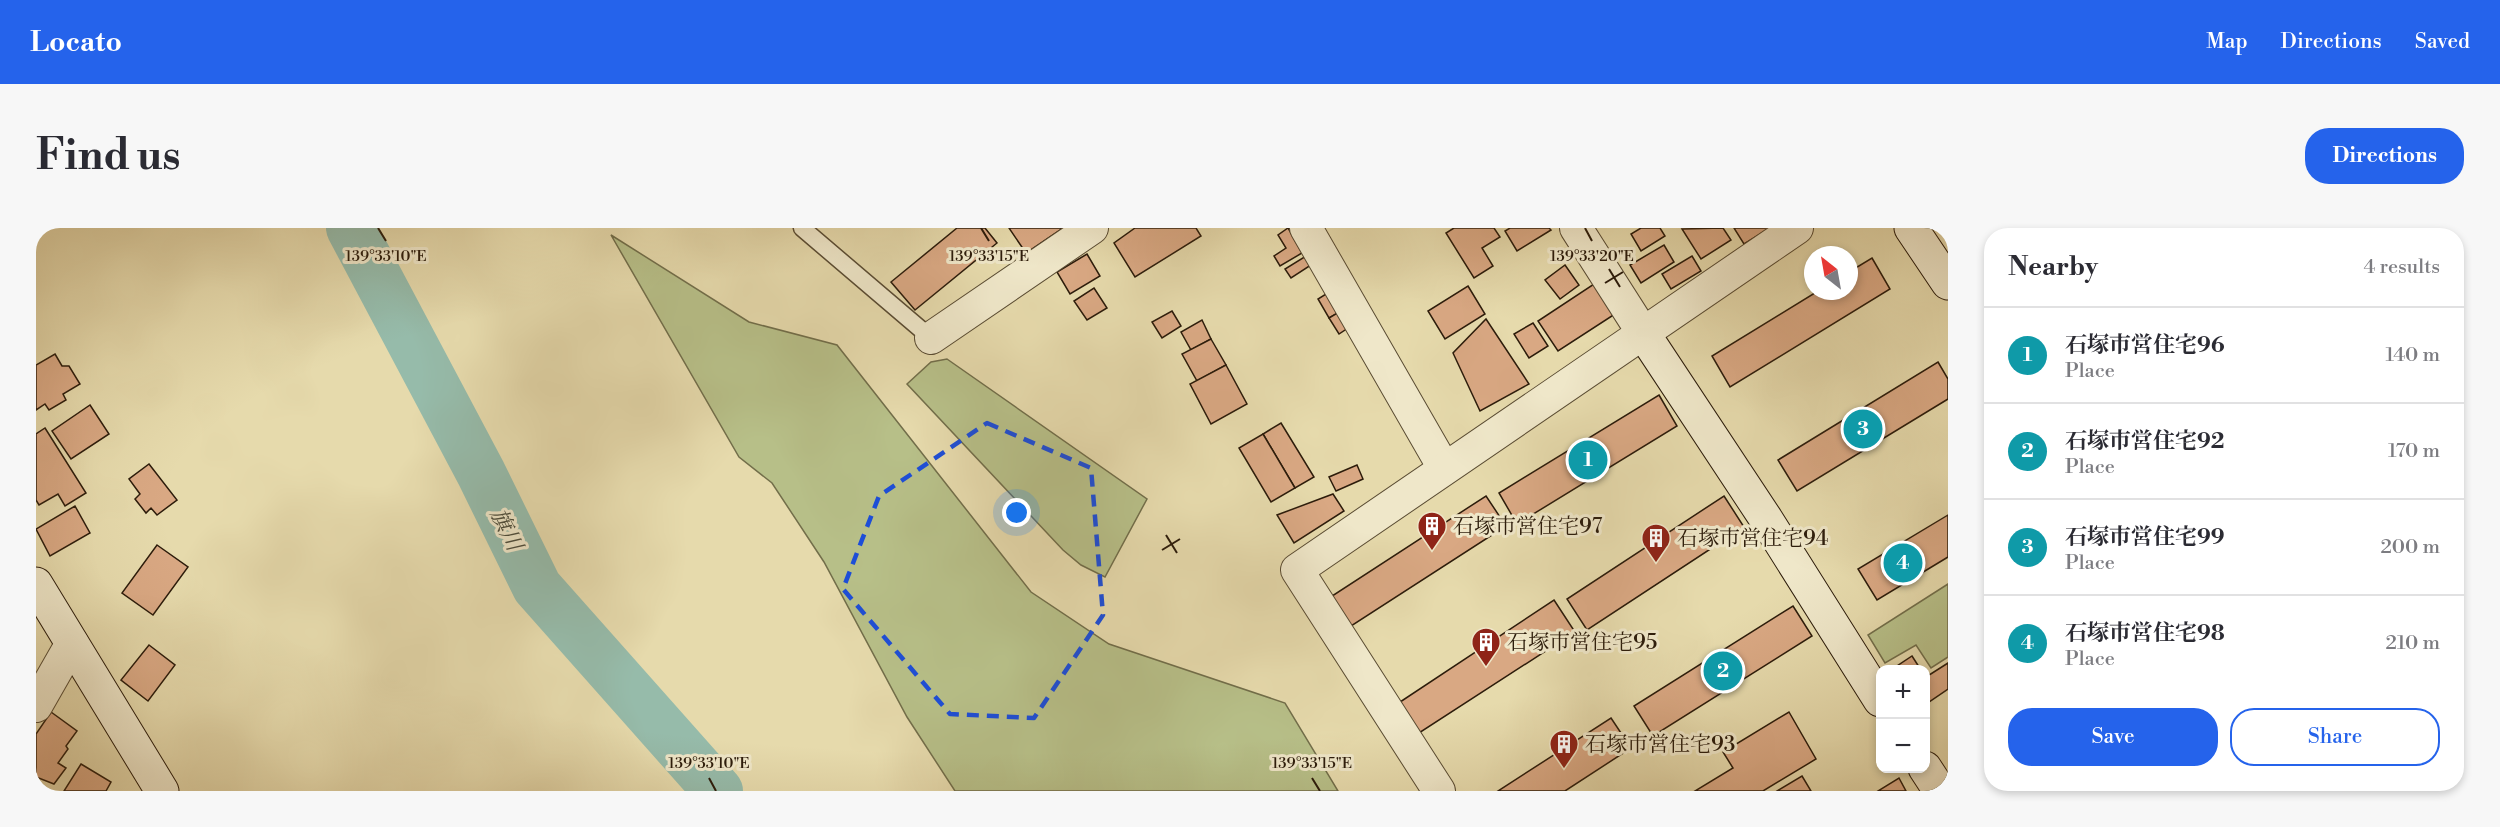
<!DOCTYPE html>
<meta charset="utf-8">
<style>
:root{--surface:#fff;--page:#f7f7f7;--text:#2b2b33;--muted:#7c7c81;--line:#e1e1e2;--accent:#2563eb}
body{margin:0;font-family:"Libre Bodoni","Noto Serif JP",serif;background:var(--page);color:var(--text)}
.controls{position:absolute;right:18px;bottom:18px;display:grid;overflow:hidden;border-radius:12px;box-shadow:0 3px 9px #0003}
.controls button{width:54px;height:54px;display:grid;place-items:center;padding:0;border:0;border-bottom:2px solid var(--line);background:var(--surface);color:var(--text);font:30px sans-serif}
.compass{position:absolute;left:1768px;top:18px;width:54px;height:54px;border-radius:50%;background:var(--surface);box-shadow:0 3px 9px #0003;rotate:329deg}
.you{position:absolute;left:981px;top:285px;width:21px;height:21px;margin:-15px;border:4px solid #fff;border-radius:50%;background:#1a73e8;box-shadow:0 0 0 9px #1a73e833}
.badge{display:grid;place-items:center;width:39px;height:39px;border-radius:50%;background:var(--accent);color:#fff;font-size:20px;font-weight:700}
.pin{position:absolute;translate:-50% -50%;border:3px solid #fff;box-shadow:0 2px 6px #0006}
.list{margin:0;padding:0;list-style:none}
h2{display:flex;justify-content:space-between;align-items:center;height:78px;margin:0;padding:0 24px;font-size:26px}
h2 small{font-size:20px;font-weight:400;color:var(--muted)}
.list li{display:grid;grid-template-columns:39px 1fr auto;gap:18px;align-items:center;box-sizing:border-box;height:96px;padding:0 24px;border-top:2px solid var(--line)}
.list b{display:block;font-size:22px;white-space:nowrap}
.list p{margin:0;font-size:20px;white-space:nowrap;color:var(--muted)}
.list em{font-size:20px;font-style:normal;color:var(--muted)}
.actions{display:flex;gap:12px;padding:18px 24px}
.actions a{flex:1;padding:14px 0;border:2px solid var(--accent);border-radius:24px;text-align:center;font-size:21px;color:var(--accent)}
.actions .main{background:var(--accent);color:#fff}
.map{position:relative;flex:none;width:1912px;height:563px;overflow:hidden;border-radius:24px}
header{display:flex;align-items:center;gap:36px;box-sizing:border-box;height:84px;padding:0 30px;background:var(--accent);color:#fff}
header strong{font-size:28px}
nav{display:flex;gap:33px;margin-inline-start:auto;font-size:21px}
.intro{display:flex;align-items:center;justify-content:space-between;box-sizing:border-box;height:144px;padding:0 36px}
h1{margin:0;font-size:42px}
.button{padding:15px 27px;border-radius:24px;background:var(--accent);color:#fff;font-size:21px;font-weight:700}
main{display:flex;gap:36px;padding:0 36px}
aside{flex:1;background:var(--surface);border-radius:24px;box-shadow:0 3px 9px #0003}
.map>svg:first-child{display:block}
.green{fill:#b7bf88;stroke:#726e4a;stroke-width:1.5}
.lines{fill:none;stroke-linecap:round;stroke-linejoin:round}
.river{stroke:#96bbaa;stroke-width:50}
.building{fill:#d9a883;stroke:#2c1c0b;stroke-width:1.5}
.lane-casing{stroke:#5a4c33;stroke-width:19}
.street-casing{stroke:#5a4c33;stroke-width:34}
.secondary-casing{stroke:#2c1c0b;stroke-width:35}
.lane{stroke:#efe7c9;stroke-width:16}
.street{stroke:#efe7c9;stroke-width:32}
.secondary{stroke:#efe7c9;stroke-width:33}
.marked{fill:none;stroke:#1d4ed8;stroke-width:4.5;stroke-dasharray:12 8;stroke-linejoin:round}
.ticks{fill:none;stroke:#2c1c0b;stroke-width:2}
.labels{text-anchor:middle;stroke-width:6;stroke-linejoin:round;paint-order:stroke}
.poi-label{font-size:21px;fill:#2c1c0b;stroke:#efe7c9;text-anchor:start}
.water-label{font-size:22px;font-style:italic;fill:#4c4c3b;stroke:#efe7c9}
.ticks-label{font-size:15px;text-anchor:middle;fill:#2c1c0b;stroke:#efe7c9;stroke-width:6;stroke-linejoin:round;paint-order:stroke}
</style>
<header>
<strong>Locato</strong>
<nav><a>Map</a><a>Directions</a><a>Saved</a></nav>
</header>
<div class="intro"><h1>Find us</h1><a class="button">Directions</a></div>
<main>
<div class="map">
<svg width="1912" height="563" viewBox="0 0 1912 563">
<rect width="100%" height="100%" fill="#e6daac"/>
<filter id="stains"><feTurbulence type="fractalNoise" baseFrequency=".00333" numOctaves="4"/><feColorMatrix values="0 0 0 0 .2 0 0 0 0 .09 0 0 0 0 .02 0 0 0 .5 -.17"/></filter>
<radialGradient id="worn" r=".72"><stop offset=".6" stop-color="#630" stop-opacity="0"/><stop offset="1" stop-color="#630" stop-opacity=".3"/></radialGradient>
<g class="green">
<path d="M575,7L713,94L801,117L995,364L1073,416L1249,475L1302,563H919L871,489L788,334L736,255L703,229Z"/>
<path d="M911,131L1111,271L1069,349L1045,337L1027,322L871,156L895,134Z"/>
<path d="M1912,356V429L1895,440L1880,417L1849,435L1832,407Z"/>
</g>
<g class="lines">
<path class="river" d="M315,0L445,245L501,359L682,563"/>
</g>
<g class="building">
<path d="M921,0H949L961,15L879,82L855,54Z"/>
<path d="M973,0H1027L990,25Z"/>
<path d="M1099,0H1160L1165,8L1099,49L1078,15Z"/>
<path d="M1252,0L1266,25L1244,38L1238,28L1250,20L1242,7Z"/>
<path d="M1418,0H1458L1464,9L1446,20L1457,38L1438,50L1410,5Z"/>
<path d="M1474,0H1513L1515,2L1481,23L1469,3Z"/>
<path d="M1605,0H1624L1629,8L1605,23L1595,6Z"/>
<path d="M1687,0L1695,12L1665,31L1646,1Z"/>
<path d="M1698,0H1734L1708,16Z"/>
<path d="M1628,17L1638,34L1605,55L1594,37Z"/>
<path d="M1051,26L1064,48L1034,66L1021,44Z"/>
<path d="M1270,28L1275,37L1255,50L1249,41Z"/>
<path d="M1656,28L1665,43L1635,61L1626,46Z"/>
<path d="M1836,30L1854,61L1694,159L1676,128L1782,63H1813V44Z"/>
<path d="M1529,37L1543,57L1524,71L1509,52Z"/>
<path d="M1558,56L1579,86L1522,123L1502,93Z"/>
<path d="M1432,58L1449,86L1409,111L1392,83Z"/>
<path d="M1058,60L1071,80L1051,92L1038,73Z"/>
<path d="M1290,66L1302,85L1293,90L1282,71Z"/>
<path d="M1136,83L1145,98L1126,110L1116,94Z"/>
<path d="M1303,84L1312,100L1303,106L1293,90Z"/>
<path d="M1450,91L1493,156L1444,183L1417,125Z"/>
<path d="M1166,92L1175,111L1155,122L1145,104Z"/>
<path d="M1497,95L1512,118L1493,130L1478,106Z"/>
<path d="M1175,111L1190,137L1161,153L1146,126Z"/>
<path d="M19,126L26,138H33L44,156L27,166L30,172L13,182L9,176L0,182V137Z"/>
<path d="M1902,134L1912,151V171L1761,263L1742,232Z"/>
<path d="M1190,137L1211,176L1175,196L1154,156Z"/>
<path d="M1623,167L1641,198L1481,296L1463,265Z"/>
<path d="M54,177L73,206L35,231L16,203Z"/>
<path d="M1245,195L1278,249L1259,260L1227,206Z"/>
<path d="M9,200L50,265L29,278L22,266L3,277L0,272V206Z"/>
<path d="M1227,206L1259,260L1235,274L1203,220Z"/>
<path d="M113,236L141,272L121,287L115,280L110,285L99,271L104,266L93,251Z"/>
<path d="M1321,237L1327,251L1300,263L1293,249Z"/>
<path d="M1297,266L1308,283L1258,315L1241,287Z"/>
<path d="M1450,268L1470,298L1312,400L1293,370Z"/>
<path d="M1688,268L1708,299L1551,402L1531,371Z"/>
<path d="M39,278L54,305L14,328L0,301Z"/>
<path d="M1912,287V329L1841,372L1822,341Z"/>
<path d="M121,317L152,339L117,387L86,365Z"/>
<path d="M1518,372L1539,404L1383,505L1361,476Z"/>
<path d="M1757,378L1776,408L1617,508L1598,478Z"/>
<path d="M113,417L139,437L112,473L85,452Z"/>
<path d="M1876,428L1885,442H1858V440Z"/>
<path d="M1912,435V461L1890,476V449Z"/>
<path d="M15,484L41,503L30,518L32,521L22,535L30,540L18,556L0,549V506Z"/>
<path d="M1753,484L1780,531L1727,563H1659L1697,540L1687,524Z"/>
<path d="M1575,490L1595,520L1529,563H1462Z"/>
<path d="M45,536L75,554L70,563H28Z"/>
<path d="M1766,548L1775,563H1741Z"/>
<path d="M1863,550L1870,563H1842Z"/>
</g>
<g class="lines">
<g class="lane-casing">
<path id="lane" d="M766,0L895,110"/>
</g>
<g class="street-casing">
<g id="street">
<path d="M1270,0L1408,240"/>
<path d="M1540,0L1607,105"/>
<path d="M895,110L1056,0"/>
<path d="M0,478L36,415"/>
<path d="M1403,563L1261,342L1761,0"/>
</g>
</g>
<g class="secondary-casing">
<g id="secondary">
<path d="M1875,0L1912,55"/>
<path d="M1607,105L1730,291L1844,472"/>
<path d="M0,356L126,563"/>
<path d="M1889,540L1904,563"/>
</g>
</g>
<use href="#lane" class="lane"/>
<use href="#street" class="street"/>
<use href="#secondary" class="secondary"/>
</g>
<path class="marked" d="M951,195L1055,240L1067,387L998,490L914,486L807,361L843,268Z"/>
<path class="ticks" d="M342,0L350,13M945,0L953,13M1549,0L1556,13M1573,41L1584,59M1569,55L1587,44M1130,307L1141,325M1126,322L1144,311M673,550L680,563M1276,550L1284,563"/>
<defs>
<g id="building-pin" transform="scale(1.5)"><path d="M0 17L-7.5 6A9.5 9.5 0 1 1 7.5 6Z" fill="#8f2418" stroke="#efe7c9"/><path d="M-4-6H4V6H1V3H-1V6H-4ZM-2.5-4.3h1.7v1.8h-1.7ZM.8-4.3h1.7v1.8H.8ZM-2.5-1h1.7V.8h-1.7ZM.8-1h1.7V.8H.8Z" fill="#fff"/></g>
</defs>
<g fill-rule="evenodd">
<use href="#building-pin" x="1396" y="298"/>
<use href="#building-pin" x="1620" y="310"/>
<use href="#building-pin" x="1450" y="414"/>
<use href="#building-pin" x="1528" y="516"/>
</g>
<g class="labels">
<g class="poi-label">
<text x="1417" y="305">石塚市営住宅97</text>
<text x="1641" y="317">石塚市営住宅94</text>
<text x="1471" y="421">石塚市営住宅95</text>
<text x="1549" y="523">石塚市営住宅93</text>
</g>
<g class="water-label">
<text transform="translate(471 301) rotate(63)" y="8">旗川</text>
</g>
</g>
<g class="ticks-label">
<text x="953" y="33">139°33'15"E</text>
<text x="1556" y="33">139°33'20"E</text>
<text x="350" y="33">139°33'10"E</text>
<text x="673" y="540">139°33'10"E</text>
<text x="1276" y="540">139°33'15"E</text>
</g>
<rect width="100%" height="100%" filter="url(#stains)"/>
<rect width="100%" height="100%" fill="url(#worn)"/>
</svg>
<div class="controls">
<button>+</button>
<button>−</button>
</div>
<svg class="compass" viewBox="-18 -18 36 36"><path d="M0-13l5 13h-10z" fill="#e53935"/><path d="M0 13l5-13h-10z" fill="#7c7c81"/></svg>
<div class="you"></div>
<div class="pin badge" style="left:1552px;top:232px;background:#0f9aa8">1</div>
<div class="pin badge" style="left:1687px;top:443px;background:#0f9aa8">2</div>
<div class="pin badge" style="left:1827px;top:201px;background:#0f9aa8">3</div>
<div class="pin badge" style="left:1867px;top:335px;background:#0f9aa8">4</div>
</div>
<aside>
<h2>Nearby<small>4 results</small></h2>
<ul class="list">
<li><span class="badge" style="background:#0f9aa8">1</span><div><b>石塚市営住宅96</b><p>Place</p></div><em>140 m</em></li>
<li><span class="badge" style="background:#0f9aa8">2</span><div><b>石塚市営住宅92</b><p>Place</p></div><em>170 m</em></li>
<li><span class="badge" style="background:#0f9aa8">3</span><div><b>石塚市営住宅99</b><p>Place</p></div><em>200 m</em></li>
<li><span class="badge" style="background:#0f9aa8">4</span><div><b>石塚市営住宅98</b><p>Place</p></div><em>210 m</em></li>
</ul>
<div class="actions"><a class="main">Save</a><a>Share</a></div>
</aside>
</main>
